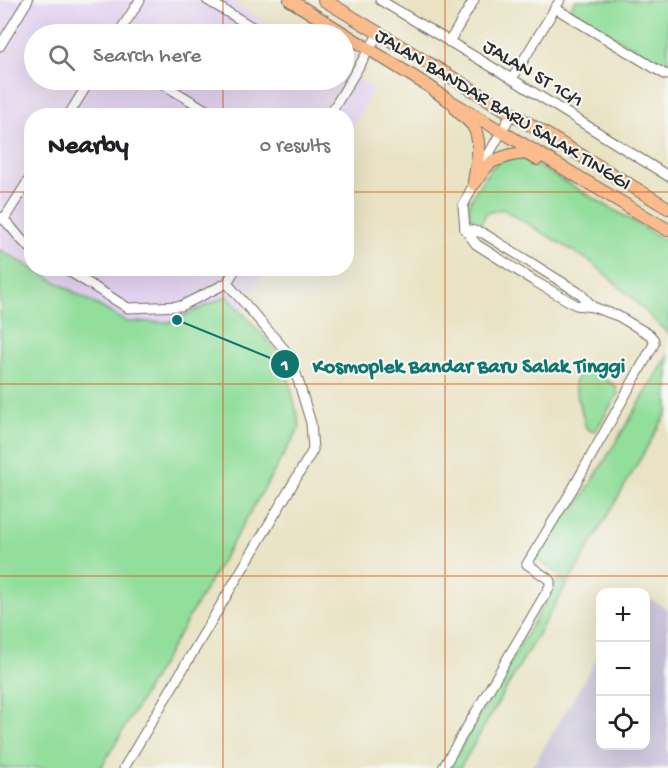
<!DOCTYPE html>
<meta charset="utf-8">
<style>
:root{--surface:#fff;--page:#f6f6f6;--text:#202124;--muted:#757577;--line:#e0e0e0}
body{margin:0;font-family:"Gochi Hand",sans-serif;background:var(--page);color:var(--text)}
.controls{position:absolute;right:18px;bottom:18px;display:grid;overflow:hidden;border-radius:12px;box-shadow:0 6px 24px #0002}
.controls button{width:54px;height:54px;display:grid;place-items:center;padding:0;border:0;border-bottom:2px solid var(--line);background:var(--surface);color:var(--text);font:30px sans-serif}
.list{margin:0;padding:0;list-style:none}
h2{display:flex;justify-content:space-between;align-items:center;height:78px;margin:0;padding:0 24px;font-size:26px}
h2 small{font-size:20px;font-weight:400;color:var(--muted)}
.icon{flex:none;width:33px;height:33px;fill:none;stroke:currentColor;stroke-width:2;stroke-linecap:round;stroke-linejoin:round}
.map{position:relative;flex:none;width:668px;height:768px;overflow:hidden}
.search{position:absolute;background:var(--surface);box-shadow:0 6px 24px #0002;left:24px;top:24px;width:330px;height:66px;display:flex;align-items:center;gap:15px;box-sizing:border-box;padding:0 21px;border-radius:33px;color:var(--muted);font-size:22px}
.panel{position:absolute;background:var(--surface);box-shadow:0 6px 24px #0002;left:24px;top:108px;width:330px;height:168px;border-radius:24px}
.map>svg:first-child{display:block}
.built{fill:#e4d3f1}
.industrial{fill:#c6c0d9}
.green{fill:#92de9b;stroke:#5e8463;stroke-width:1.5}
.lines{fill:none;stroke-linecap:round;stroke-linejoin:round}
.minor-casing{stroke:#6e6b61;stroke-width:11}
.major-casing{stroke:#6e6b61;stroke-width:14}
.minor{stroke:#fff;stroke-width:9}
.major{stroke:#fbbb8c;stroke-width:12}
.grid{fill:none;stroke:#d5540f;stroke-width:1.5;stroke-opacity:0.55}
.labels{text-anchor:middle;stroke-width:4.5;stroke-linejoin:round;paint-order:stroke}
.street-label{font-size:20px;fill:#2b2b2b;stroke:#f6f6f2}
.leader{fill:none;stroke:#0f766e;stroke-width:2}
.callout-dot{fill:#0f766e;stroke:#f6f6f2;stroke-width:2}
.mark-label{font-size:18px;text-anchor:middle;font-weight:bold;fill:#fff}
.callout-label{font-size:21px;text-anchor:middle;font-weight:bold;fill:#0f766e;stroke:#f6f6f2;stroke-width:4.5;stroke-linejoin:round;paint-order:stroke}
</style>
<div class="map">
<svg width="668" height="768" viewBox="0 0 668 768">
<rect width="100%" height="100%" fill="#f6f6f2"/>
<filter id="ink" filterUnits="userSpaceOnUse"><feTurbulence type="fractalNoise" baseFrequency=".0167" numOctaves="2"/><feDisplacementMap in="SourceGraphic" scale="12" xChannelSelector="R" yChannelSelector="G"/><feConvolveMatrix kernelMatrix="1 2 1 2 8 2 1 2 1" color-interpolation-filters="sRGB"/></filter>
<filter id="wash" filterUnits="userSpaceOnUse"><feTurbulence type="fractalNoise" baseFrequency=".008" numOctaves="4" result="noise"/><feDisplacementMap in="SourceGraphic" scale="24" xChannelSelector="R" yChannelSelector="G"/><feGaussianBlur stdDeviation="1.35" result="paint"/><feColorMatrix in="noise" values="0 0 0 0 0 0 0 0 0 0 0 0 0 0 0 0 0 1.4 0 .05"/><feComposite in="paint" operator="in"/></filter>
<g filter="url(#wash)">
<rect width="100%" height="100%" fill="#e9e3c4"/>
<g class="built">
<path d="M0,0H229L285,34H34V80H344V71L374,89L347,135L346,116H32L31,267L0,248Z"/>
<path d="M34,269H266L204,371Z"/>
</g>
<path class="industrial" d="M646,596L668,610V768H532L600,653V746H646Z"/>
<g class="green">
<path d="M576,0H668V68H667L570,9Z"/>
<path d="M519,157L532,163L628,218L668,243V334L629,295L590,261L503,209L486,213L480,226C475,222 470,216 469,210C467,201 491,165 500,161C505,159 513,158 519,157Z"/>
<path d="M0,250L127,322H171L227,296L284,359L300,427L101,768H0Z"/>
<path d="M668,356V411L569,582L536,558L568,503L576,508Z"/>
<path d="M585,367L616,386L618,394L596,430L591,431L586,428L574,383L581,371Z"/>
<path d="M559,578L567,584L460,768H449Z"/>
</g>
</g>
<g filter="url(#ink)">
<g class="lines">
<g class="minor-casing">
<g id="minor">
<path d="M207,0L264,34"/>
<path d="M380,0L512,79L668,176"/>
<path d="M555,8L666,75L668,74"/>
<path d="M118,34L140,0"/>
<path d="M449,42L474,0"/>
<path d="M0,46L28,0"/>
<path d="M512,79L560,0"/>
<path d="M156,80L216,116"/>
<path d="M68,116L90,80"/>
<path d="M329,116L379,33"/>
<path d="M0,217C13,225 18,240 32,249"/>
<path d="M4,219L32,175"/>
<path d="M465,229L483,233L581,294L593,307"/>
<path d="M64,268L128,308L181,306L227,283L236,268"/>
<path d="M124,768L313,450L311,423L291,357L227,283"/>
<path d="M443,768L550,586V581L547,578L527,564L572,490L654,344V340L650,335L618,316L593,307L576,305L534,281L476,244L465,229L463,206L486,159L512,113"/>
</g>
</g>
<g class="major-casing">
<g id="major">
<path d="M290,0L430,87L445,98L668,230"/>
<path d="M324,0L668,208"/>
<path d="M456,109C461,115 469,120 473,126C483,140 476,167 474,182"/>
<path d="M474,184L486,167L493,161L511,155L525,153L537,159"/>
</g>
</g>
<use href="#minor" class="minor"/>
<use href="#major" class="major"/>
</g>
</g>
<path class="grid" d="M223,0V34M445,0V768M223,80V116M0,192H32M346,192H668M223,268V768M0,384H668M0,576H668"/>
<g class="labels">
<g class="street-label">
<text transform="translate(534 72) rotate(31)" y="7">JALAN ST 1C/1</text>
<text transform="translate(504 108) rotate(31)" y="7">JALAN BANDAR BARU SALAK TINGGI</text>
</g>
</g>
<path class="leader" d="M177 320L285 364"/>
<g class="callout-dot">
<circle cx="177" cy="320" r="6"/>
<circle cx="285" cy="364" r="15"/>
</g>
<g class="mark-label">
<text x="285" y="370">1</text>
</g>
<g class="callout-label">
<text x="469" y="372">Kosmoplek Bandar Baru Salak Tinggi</text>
</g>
</svg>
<div class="controls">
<button>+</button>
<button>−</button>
<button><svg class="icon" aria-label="locate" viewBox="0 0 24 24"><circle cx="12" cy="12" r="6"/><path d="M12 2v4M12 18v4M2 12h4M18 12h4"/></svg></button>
</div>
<div class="search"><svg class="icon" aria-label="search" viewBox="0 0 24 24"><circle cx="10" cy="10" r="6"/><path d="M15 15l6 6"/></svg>Search here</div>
<section class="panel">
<h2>Nearby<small>0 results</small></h2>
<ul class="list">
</ul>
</section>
</div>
